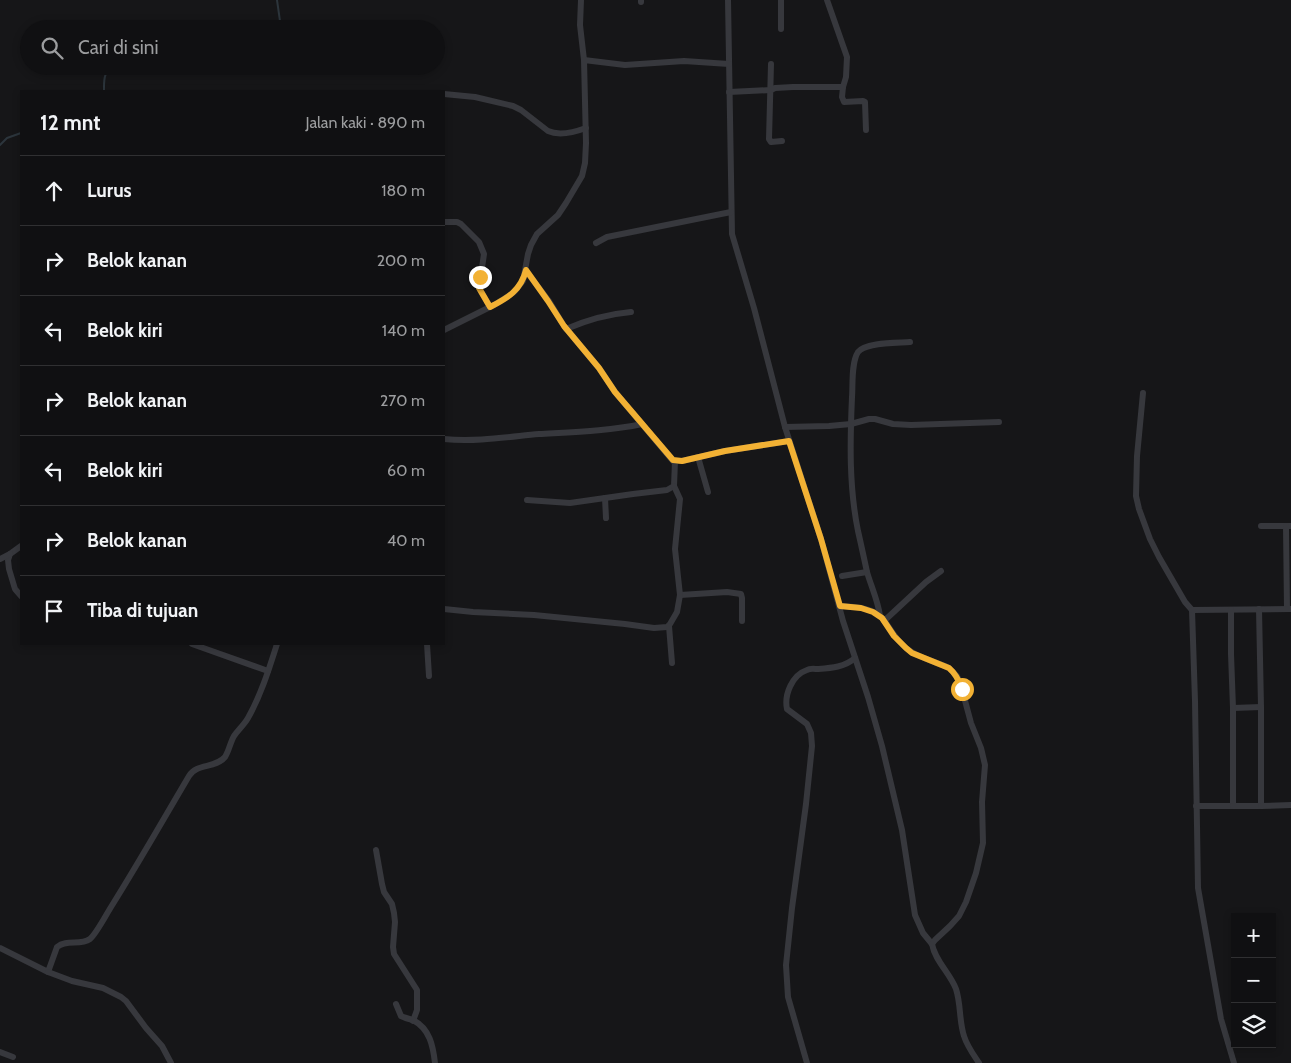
<!DOCTYPE html>
<html lang="id">
<meta charset="utf-8">
<style>
:root{--surface:#101012;--page:#19191b;--text:#f1f3f6;--muted:#9c9d9f;--line:#303032}
body{margin:0;font-family:Cabin,sans-serif;background:var(--page);color:var(--text)}
.controls{position:absolute;right:15px;bottom:15px;display:grid;overflow:hidden;border-radius:0px;box-shadow:0 2px 8px #0003}
.controls button{width:45px;height:45px;display:grid;place-items:center;padding:0;border:0;border-bottom:1px solid var(--line);background:var(--surface);color:var(--text);font:25px sans-serif}
.stop{position:absolute;width:15px;height:15px;margin:-11px;border:4px solid #f2b134;border-radius:50%;background:#fff}
.stop.end{background:#f2b134;border-color:#fff;box-shadow:0 1px 5px #0008}
.list{margin:0;padding:0;list-style:none}
h2{display:flex;justify-content:space-between;align-items:center;height:65px;margin:0;padding:0 20px;font-size:21px}
h2 small{font-size:16px;font-weight:400;color:var(--muted)}
.list li{display:grid;grid-template-columns:32px 1fr auto;gap:15px;align-items:center;box-sizing:border-box;height:70px;padding:0 20px;border-top:1px solid var(--line)}
.list b{display:block;font-size:19px;white-space:nowrap}
.list em{font-size:16px;font-style:normal;color:var(--muted)}
.icon{flex:none;width:28px;height:28px;fill:none;stroke:currentColor;stroke-width:2;stroke-linecap:round;stroke-linejoin:round}
.map{position:relative;flex:none;width:1291px;height:1063px;overflow:hidden}
.search{position:absolute;background:var(--surface);box-shadow:0 2px 8px #0003;left:20px;top:20px;width:425px;height:55px;display:flex;align-items:center;gap:12px;box-sizing:border-box;padding:0 18px;border-radius:28px;color:var(--muted);font-size:19px}
.panel{position:absolute;background:var(--surface);box-shadow:0 2px 8px #0003;left:20px;top:90px;width:425px;height:555px;border-radius:0px}
.map>svg:first-child{display:block}
.lines{fill:none;stroke-linecap:round;stroke-linejoin:round}
.stream{stroke:#2c353c;stroke-width:2}
.minor{stroke:#37383d;stroke-width:6}
.route{stroke:#f2b134;stroke-width:6}
</style>
<div class="map">
<svg width="1291" height="1063" viewBox="0 0 1291 1063">
<rect width="100%" height="100%" fill="#161618"/>
<g class="lines">
<g class="stream">
<path d="M274,29L280,21L277,0"/>
<path d="M104,91C104,78 103,71 117,66"/>
<path d="M0,145L7,138L21,133"/>
</g>
<g class="minor">
<path d="M581,0L580,25L584,60"/>
<path d="M728,0L732,234L754,308L785,427L821,539L843,621L868,697L882,746L902,830L915,915L923,933L932,944"/>
<path d="M781,0V29"/>
<path d="M827,0L847,57L846,77L843,87"/>
<path d="M641,2V0"/>
<path d="M771,64L769,139L771,142L782,141"/>
<path d="M729,92L771,90L775,88L793,87H843L842,97L844,102L863,101L865,102L866,130"/>
<path d="M444,94L475,97L513,106L521,110L548,131C559,136 575,132 586,128"/>
<path d="M444,222H457L461,224L479,242L484,254L479,288L490,307"/>
<path d="M596,243L607,237L731,212"/>
<path d="M526,271L549,301L564,326L599,368L615,392L673,461H682L725,451L789,441"/>
<path d="M566,329C587,320 608,314 631,312"/>
<path d="M444,330L494,305L510,295L515,291L523,281L528,254L531,245L537,234L558,215L566,203L582,176L585,163L586,143L584,60L625,65L684,61L729,64"/>
<path d="M1143,393L1137,456L1136,496L1139,509L1150,539L1159,557L1185,602L1192,610L1195,701L1198,888L1221,1019L1234,1063"/>
<path d="M785,427L829,426L851,424L869,419H875L893,424L911,425L999,422"/>
<path d="M444,439C476,442 507,437 539,434C574,432 609,431 642,424"/>
<path d="M698,457L708,492"/>
<path d="M605,498L606,518"/>
<path d="M527,500L570,503L633,494L667,490L674,486L675,461"/>
<path d="M1261,526H1291"/>
<path d="M1286,526L1287,609"/>
<path d="M21,546L10,554L8,560L9,569L15,589L21,596"/>
<path d="M0,559L10,554"/>
<path d="M842,576L867,572"/>
<path d="M680,595L727,592L741,594L742,598V621"/>
<path d="M840,606C854,607 875,607 884,620C891,630 896,640 906,648C918,658 935,661 949,668L957,676L960,682L971,723L981,748L985,765L982,802L983,843L976,873L966,902L959,916L950,926L935,940L932,944C935,961 950,973 956,989C961,1004 959,1021 964,1036C967,1046 973,1054 979,1063"/>
<path d="M444,609L473,612L534,615L625,624L654,628L667,627L670,624L677,612L680,595L675,549L680,499L674,486"/>
<path d="M1192,610L1291,609"/>
<path d="M880,616C878,601 871,586 867,572C864,558 861,544 858,531C849,487 850,442 852,397C853,385 851,363 858,352C865,342 898,343 910,342"/>
<path d="M884,621L926,582L941,571"/>
<path d="M669,626L672,663"/>
<path d="M192,644L268,671"/>
<path d="M427,644L429,676"/>
<path d="M1233,708L1261,707"/>
<path d="M1196,806H1233V708L1231,654V610"/>
<path d="M1233,806H1261V707L1259,609"/>
<path d="M1261,806L1291,805"/>
<path d="M376,850L382,884L384,892L392,904L394,913L395,922L393,947L394,954L417,990V1010L413,1021"/>
<path d="M0,948L48,972L57,947C67,939 80,946 90,939C96,934 106,915 111,907C138,864 163,820 189,776C197,763 215,769 225,757C229,751 230,743 234,736C238,730 244,725 248,718C261,695 269,669 277,644"/>
<path d="M48,972L72,981L103,988L121,997L126,1001L146,1028L162,1046L171,1063"/>
<path d="M396,1004L401,1016C405,1018 409,1019 413,1020C430,1029 433,1046 435,1063"/>
<path d="M0,1052L13,1057"/>
<path d="M807,1063L788,997L786,965L792,908L806,804L812,746L811,733L807,724L787,709C784,695 792,675 807,670C810,668 815,669 818,669C831,668 845,667 855,658"/>
</g>
</g>
<g class="lines">
<path class="route" d="M480,277L479,288L490,307C508,298 521,290 526,270L548,301L564,326L599,368L615,392L673,460L682,461L725,451L789,441L821,539L840,606L861,608L873,612L882,618L894,636L906,648L912,653L949,668C956,674 959,680 962,689"/>
</g>
</svg>
<div class="controls">
<button>+</button>
<button>−</button>
<button><svg class="icon" aria-label="layers" viewBox="0 0 24 24"><path d="M12 4l9 5-9 5-9-5zM3 14l9 5 9-5"/></svg></button>
</div>
<div class="stop" style="left:962px;top:689px"></div>
<div class="stop end" style="left:480px;top:277px"></div>
<div class="search"><svg class="icon" aria-label="search" viewBox="0 0 24 24"><circle cx="10" cy="10" r="6"/><path d="M15 15l6 6"/></svg>Cari di sini</div>
<section class="panel">
<h2>12 mnt<small>Jalan kaki · 890 m</small></h2>
<ul class="list">
<li><svg class="icon" aria-label="ahead" viewBox="0 0 24 24"><path d="M12 20V5M6 11l6-6 6 6"/></svg><div><b>Lurus</b></div><em>180 m</em></li>
<li><svg class="icon" aria-label="right" viewBox="0 0 24 24"><path d="M7 20v-9h11M14 6l5 5-5 5"/></svg><div><b>Belok kanan</b></div><em>200 m</em></li>
<li><svg class="icon" aria-label="left" viewBox="0 0 24 24"><path d="M17 20v-9H6M10 6l-5 5 5 5"/></svg><div><b>Belok kiri</b></div><em>140 m</em></li>
<li><svg class="icon" aria-label="right" viewBox="0 0 24 24"><path d="M7 20v-9h11M14 6l5 5-5 5"/></svg><div><b>Belok kanan</b></div><em>270 m</em></li>
<li><svg class="icon" aria-label="left" viewBox="0 0 24 24"><path d="M17 20v-9H6M10 6l-5 5 5 5"/></svg><div><b>Belok kiri</b></div><em>60 m</em></li>
<li><svg class="icon" aria-label="right" viewBox="0 0 24 24"><path d="M7 20v-9h11M14 6l5 5-5 5"/></svg><div><b>Belok kanan</b></div><em>40 m</em></li>
<li><svg class="icon" aria-label="arrive" viewBox="0 0 24 24"><path d="M6 21V4h12l-3 4 3 4H6"/></svg><div><b>Tiba di tujuan</b></div></li>
</ul>
</section>
</div>
